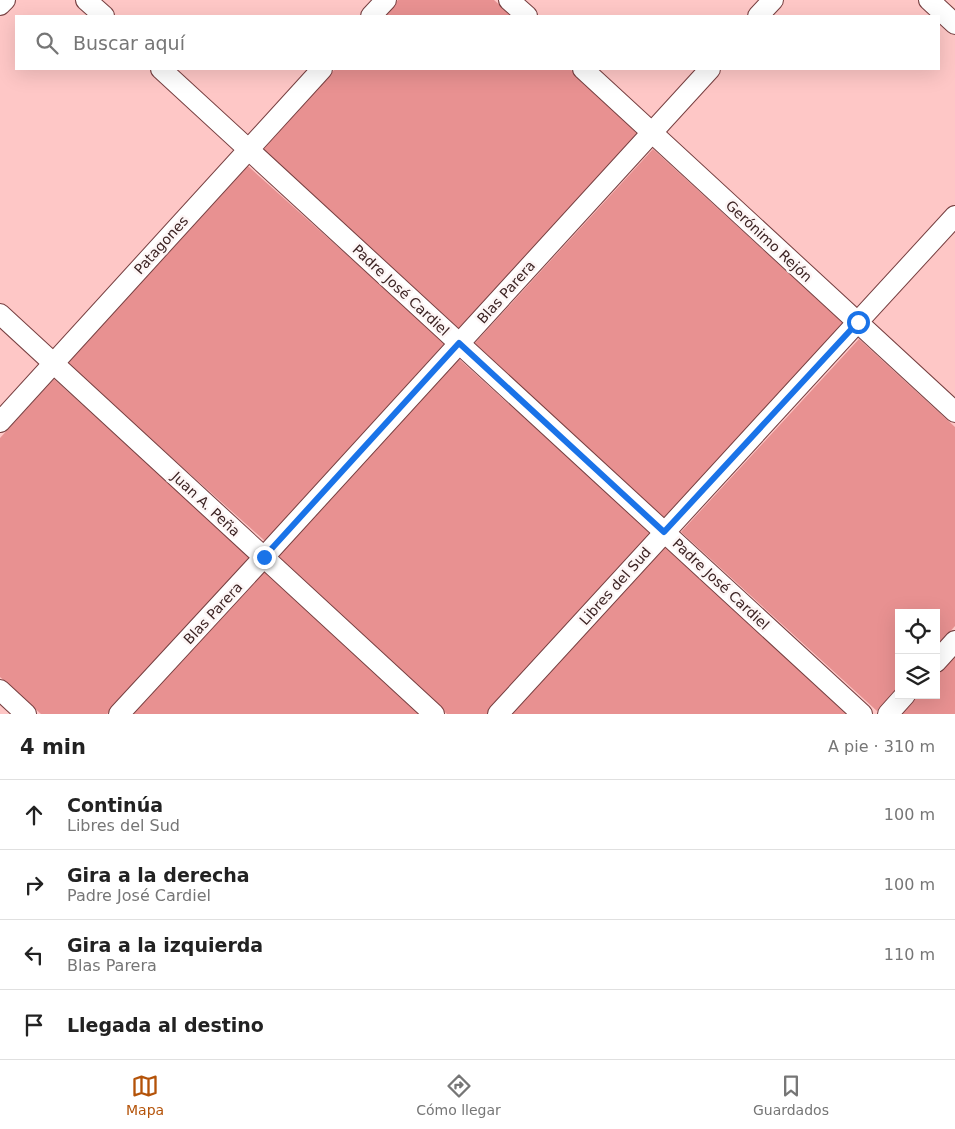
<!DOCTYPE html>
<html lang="es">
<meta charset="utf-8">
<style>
:root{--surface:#fff;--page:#f6f6f6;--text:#222;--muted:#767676;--line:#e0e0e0;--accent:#b45309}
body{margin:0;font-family:"DejaVu Sans",sans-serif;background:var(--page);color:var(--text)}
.controls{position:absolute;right:15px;bottom:15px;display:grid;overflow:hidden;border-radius:0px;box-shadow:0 5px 20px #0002}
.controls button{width:45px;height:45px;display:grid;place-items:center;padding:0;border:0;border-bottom:1px solid var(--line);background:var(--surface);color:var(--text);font:25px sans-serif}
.stop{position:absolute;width:15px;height:15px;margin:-11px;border:4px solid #1a73e8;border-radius:50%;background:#fff}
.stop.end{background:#1a73e8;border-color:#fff;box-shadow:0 1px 5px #0008}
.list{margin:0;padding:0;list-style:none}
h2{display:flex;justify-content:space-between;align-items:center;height:65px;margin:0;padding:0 20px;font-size:21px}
h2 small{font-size:16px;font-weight:400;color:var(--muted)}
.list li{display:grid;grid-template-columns:32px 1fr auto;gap:15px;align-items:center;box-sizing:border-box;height:70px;padding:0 20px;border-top:1px solid var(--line)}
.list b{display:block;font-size:19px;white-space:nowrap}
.list p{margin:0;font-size:16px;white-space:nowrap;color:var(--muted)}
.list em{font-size:16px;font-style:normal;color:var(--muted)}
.icon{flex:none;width:28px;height:28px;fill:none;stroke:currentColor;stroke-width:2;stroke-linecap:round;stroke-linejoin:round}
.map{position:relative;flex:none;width:955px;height:714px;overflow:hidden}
.search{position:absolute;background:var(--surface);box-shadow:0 5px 20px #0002;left:15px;right:15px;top:15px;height:55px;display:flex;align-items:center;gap:12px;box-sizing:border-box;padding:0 18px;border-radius:0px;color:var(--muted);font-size:19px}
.sheet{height:345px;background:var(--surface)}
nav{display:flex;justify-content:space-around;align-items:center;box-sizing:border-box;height:70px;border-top:1px solid var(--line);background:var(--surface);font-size:14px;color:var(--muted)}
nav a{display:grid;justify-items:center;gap:2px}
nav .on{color:var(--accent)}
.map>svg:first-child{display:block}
.green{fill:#e89191}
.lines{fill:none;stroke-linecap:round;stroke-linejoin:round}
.minor-casing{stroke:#763f40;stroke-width:22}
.minor{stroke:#fff;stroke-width:20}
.route{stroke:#1a73e8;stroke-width:6}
.labels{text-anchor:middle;stroke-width:5;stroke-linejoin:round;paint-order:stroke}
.street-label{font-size:14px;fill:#3c2323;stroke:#fdf6f6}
</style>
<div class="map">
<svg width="955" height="714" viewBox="0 0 955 714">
<rect width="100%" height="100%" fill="#fec7c6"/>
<g class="green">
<path d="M398,0H494L512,16H383Z"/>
<path d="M335,69H570L639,132L459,329L261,149Z"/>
<path d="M653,149L844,324L664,519L473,345Z"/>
<path d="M248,166L445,343L265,541L67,364Z"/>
<path d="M859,339L955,427V626L936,647V613H899V687L877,711L681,532Z"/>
<path d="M458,358L651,533L487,714H447L275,559Z"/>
<path d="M54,379L250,557L107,714H41L0,677V438Z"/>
<path d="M666,546L851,714H512Z"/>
<path d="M264,571L420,714H133Z"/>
<path d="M955,654V714H899L917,695H936V674Z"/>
</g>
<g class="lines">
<g class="minor-casing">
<g id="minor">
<path d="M86,0L104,16"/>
<path d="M509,0L527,16"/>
<path d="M929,0L955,24"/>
<path d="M0,5L5,0"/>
<path d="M371,16L386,0"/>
<path d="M758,16L773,0"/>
<path d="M161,69L862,714"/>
<path d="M583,69L955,412"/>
<path d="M0,314L434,714"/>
<path d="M0,422L322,69"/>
<path d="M936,662L955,641"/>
<path d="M0,690L26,714"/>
<path d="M119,714L264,557L710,69"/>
<path d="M498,714L955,216"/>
<path d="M888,714L905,695"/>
</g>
</g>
<use href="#minor" class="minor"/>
</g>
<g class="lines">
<path class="route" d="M264,557L459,343L664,532L858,322"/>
</g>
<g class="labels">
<g class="street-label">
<text transform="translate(769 241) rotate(43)" y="5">Gerónimo Rejón</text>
<text transform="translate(161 245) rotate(-48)" y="5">Patagones</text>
<text transform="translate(401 290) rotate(43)" y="5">Padre José Cardiel</text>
<text transform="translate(506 292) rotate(-48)" y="5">Blas Parera</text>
<text transform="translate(206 504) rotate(43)" y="5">Juan A. Peña</text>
<text transform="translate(721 584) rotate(43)" y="5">Padre José Cardiel</text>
<text transform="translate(615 586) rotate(-48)" y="5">Libres del Sud</text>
<text transform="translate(213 613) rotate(-47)" y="5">Blas Parera</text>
</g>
</g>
</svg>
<div class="controls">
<button><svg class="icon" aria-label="locate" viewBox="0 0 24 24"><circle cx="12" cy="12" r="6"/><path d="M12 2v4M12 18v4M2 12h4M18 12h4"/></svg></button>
<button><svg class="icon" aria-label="layers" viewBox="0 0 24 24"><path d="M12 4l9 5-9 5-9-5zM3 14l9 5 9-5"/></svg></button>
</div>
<div class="stop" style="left:858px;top:322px"></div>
<div class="stop end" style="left:264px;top:557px"></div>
<div class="search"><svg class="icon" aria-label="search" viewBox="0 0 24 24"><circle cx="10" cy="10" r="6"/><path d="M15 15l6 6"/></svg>Buscar aquí</div>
</div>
<section class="sheet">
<h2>4 min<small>A pie · 310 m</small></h2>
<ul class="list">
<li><svg class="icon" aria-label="ahead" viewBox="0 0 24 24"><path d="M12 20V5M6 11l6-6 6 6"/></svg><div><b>Continúa</b><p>Libres del Sud</p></div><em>100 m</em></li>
<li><svg class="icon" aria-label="right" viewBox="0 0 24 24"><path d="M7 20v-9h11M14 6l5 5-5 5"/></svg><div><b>Gira a la derecha</b><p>Padre José Cardiel</p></div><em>100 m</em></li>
<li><svg class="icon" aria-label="left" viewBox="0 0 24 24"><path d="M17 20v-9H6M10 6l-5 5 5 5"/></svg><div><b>Gira a la izquierda</b><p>Blas Parera</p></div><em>110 m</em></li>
<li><svg class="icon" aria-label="arrive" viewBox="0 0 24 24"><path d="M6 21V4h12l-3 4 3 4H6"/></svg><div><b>Llegada al destino</b></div></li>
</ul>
</section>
<nav>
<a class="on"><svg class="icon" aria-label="map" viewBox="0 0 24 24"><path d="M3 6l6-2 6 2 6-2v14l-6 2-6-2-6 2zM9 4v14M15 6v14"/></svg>Mapa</a>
<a><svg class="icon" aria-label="directions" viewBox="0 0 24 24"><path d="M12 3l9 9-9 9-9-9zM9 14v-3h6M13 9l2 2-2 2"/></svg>Cómo llegar</a>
<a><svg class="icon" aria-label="saved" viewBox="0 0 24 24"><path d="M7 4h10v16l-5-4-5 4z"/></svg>Guardados</a>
</nav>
